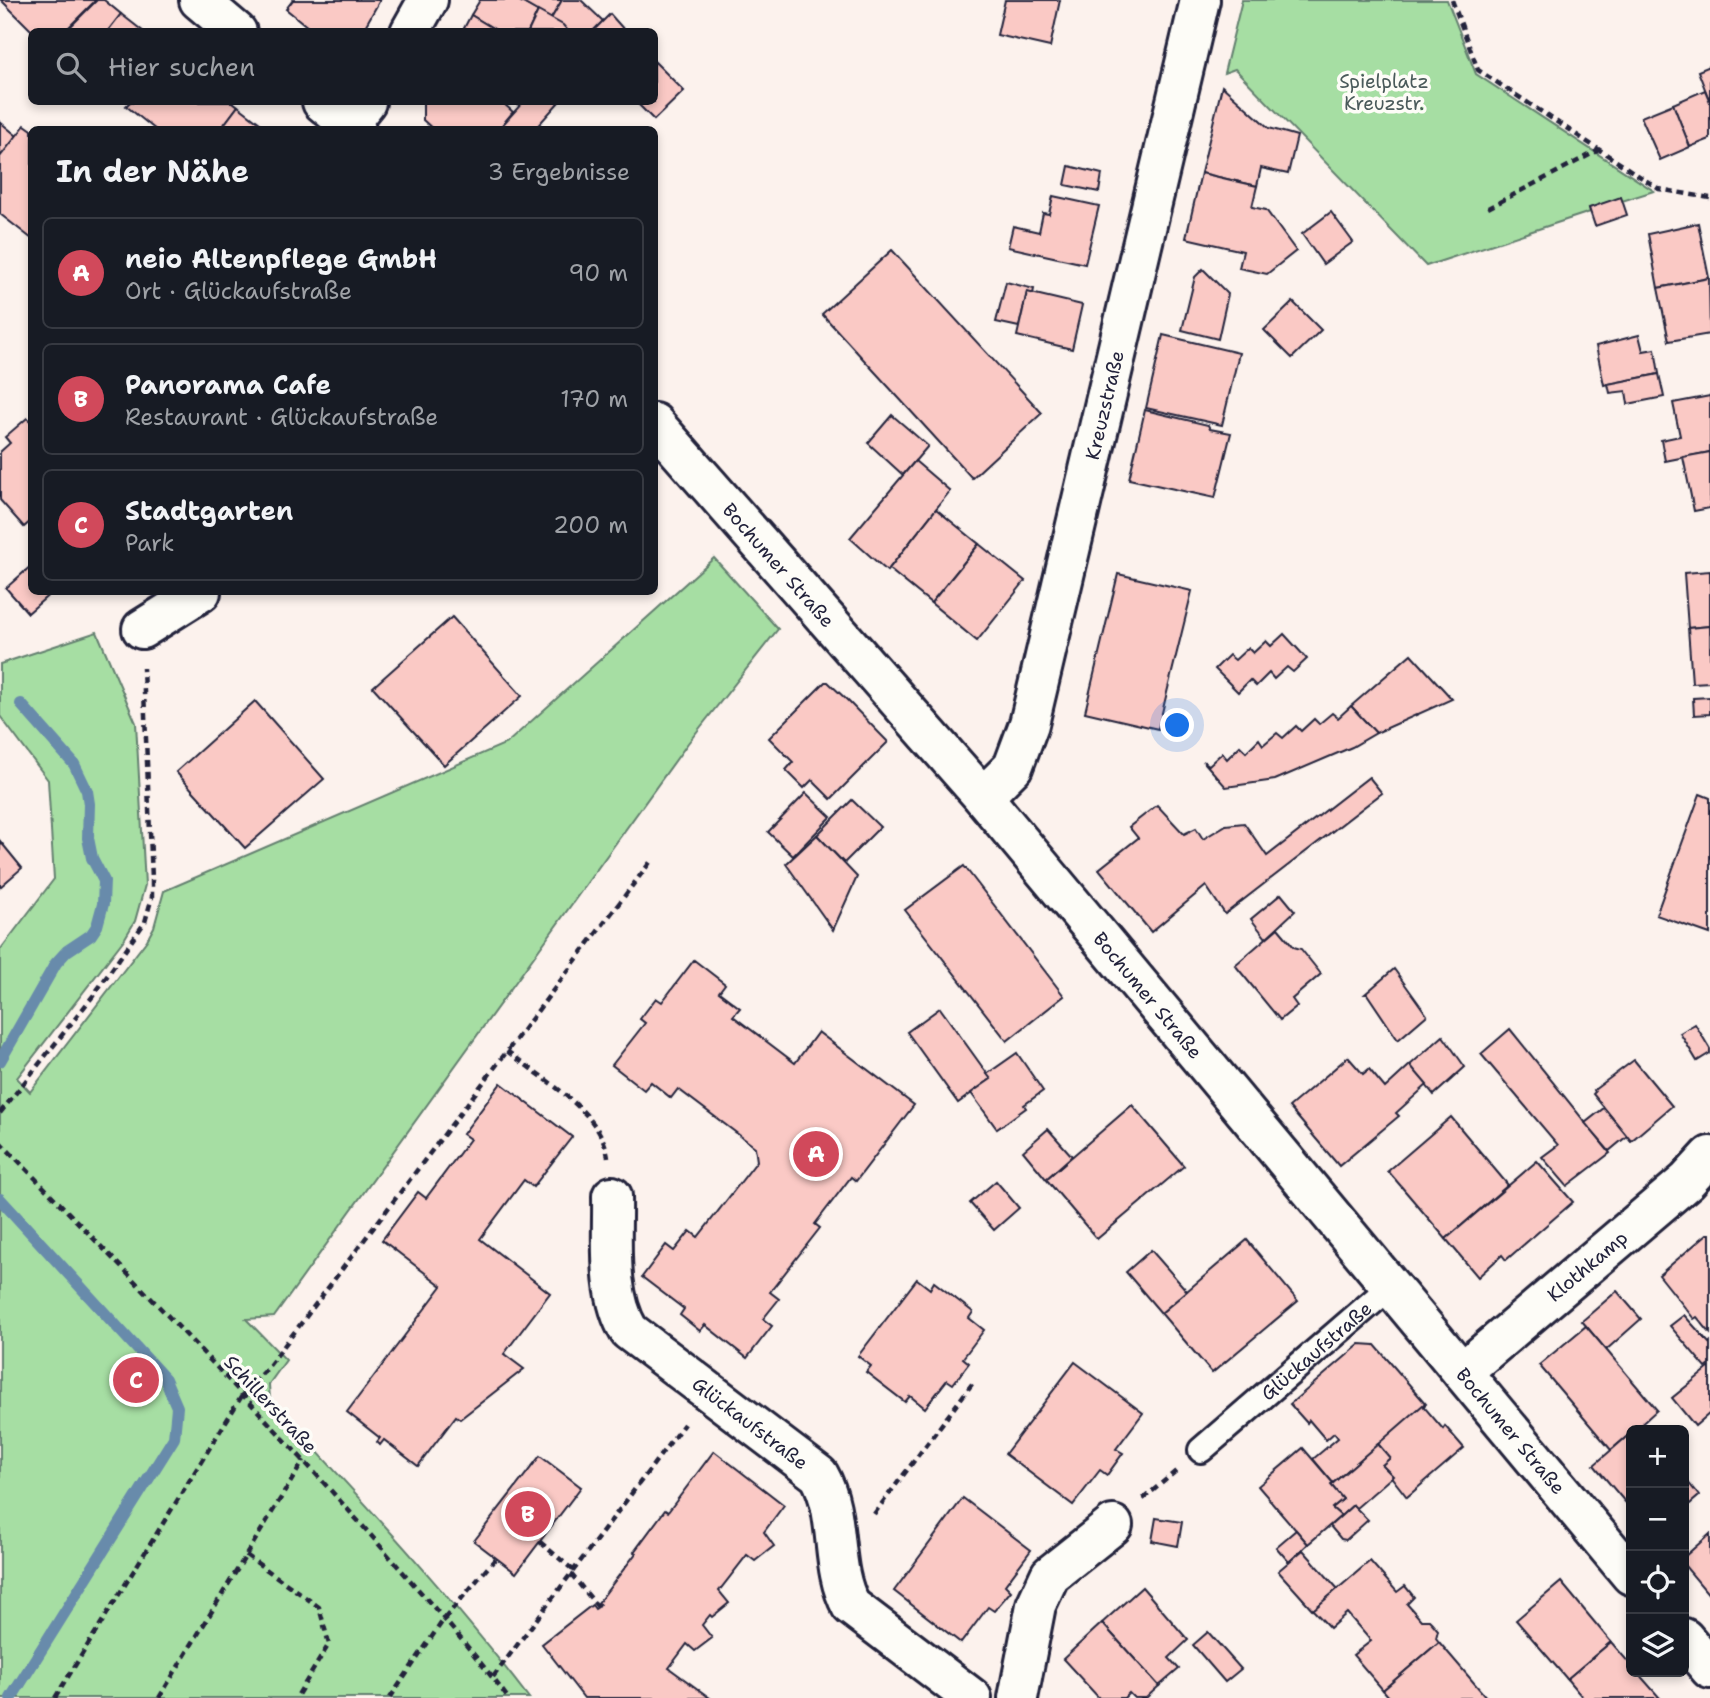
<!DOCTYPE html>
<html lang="de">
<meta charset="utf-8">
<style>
:root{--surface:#171b24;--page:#242831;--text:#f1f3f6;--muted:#9ea1a6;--line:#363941;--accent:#d1495b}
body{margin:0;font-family:"Shantell Sans",sans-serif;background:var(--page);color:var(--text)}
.controls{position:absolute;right:21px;bottom:21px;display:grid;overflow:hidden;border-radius:10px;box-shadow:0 4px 10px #0003}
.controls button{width:63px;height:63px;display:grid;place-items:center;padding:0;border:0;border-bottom:2px solid var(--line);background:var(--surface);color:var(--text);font:35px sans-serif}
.you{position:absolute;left:1178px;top:726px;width:24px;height:24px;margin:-18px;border:5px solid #fff;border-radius:50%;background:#1a73e8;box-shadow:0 0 0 10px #1a73e833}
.badge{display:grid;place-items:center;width:46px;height:46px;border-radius:50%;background:var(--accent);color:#fff;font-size:23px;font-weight:700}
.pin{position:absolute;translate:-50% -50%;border:4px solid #fff;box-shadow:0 2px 7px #0006}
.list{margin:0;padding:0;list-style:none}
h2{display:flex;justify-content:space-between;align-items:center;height:91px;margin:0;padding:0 28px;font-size:30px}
h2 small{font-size:23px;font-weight:400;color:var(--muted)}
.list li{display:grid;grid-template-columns:46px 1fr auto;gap:21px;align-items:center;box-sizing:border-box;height:112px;margin:0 14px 14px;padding:0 14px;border:2px solid var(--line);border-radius:10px}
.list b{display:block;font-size:26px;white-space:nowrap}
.list p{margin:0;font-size:23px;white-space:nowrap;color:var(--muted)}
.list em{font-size:23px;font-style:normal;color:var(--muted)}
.icon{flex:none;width:38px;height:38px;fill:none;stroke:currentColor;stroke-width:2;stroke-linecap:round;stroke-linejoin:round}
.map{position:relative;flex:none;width:1710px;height:1698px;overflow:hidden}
.search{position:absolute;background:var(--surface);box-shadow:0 4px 10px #0003;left:28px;top:28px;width:630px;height:77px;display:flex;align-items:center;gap:18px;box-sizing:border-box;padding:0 24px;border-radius:10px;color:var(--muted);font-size:26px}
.panel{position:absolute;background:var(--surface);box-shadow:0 4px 10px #0003;left:28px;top:126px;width:630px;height:469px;border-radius:10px}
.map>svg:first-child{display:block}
.green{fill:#a6dea3;stroke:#64806f;stroke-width:2}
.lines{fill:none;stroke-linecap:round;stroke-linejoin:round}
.stream{stroke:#688bab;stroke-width:12}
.building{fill:#fac9c5;stroke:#22223b;stroke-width:2}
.service-casing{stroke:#22223b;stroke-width:30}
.minor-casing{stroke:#22223b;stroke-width:44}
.secondary-casing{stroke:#22223b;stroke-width:44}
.path{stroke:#22223b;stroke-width:4.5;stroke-dasharray:7 5;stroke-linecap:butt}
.service{stroke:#fdfcf7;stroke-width:24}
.minor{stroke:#fdfcf7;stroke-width:38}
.secondary{stroke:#fdfcf7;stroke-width:38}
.labels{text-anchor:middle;stroke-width:7;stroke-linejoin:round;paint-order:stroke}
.park-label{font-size:19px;fill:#4a5a5a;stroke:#fdfcf7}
.street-label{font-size:19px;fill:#22223b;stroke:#fdfcf7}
</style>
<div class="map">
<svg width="1710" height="1698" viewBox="0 0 1710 1698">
<rect width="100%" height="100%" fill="#fcf2ed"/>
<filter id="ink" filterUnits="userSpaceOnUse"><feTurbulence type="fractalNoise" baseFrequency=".0143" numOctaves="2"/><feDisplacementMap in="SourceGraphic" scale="14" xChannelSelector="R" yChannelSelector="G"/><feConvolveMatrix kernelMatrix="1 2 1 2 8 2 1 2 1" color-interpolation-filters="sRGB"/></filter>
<g filter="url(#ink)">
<g class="green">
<path d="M1242,0H1447L1476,74L1654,191L1622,201L1621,198L1589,208L1590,212L1426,266L1235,69L1224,73Z"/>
<path d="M714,558L778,629L688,743L274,1317L246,1319L286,1360L269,1384L270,1400C359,1497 449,1593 529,1698H0V950L54,879L48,780L0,716V664L97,632L136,723L145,885L135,921L125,938L17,1078L30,1092L147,940L154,927L164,891L507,743Z"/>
</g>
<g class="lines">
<g class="stream">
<path d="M0,1061L56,963L67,951L91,935L97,926L103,904L104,881L92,858L88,838L89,804L87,791L74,764L21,704"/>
<path d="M0,1199L165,1379L177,1407L174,1438L11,1698"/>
</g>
</g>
<g class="building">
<path d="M1,0H96L64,32H33Z"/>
<path d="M97,0H104L121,14L107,32H65Z"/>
<path d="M293,0H380L362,32H314L286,9Z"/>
<path d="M480,0H518L538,11L528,32H499L471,15Z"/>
<path d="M518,0H562L551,19Z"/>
<path d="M562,0H581L603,21L592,32H569L551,19Z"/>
<path d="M1005,0H1060L1050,47L997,35Z"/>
<path d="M538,11L563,25L569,32H528Z"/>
<path d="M121,14L144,32H107Z"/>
<path d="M610,14L626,32H592Z"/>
<path d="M471,15L499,32H462Z"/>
<path d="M654,61L684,91L654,120L636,102H654Z"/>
<path d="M1710,66V102L1698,71Z"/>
<path d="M1222,86L1269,128L1297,136L1288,174L1261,168L1257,186L1201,173Z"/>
<path d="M1705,90L1710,102V139L1690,147L1673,104Z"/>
<path d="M130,102H233L238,106L220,130H156L126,106Z"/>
<path d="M423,102H502L513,112L498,130H434L423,120Z"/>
<path d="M523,102H559L534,130H498Z"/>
<path d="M1673,104L1690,147L1660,160L1641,117Z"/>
<path d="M238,106L269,130H220Z"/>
<path d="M0,122L17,136L0,157Z"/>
<path d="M25,125L32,130V239L0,214V157Z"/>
<path d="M1069,166L1102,174L1099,192L1065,185Z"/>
<path d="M1201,173L1257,186L1252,207L1266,210L1296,251L1267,274L1239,268L1243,251L1186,238Z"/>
<path d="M1053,196L1099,206L1085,264L1008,247L1013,226L1039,232L1043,213L1049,214Z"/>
<path d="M1621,197L1627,215L1595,226L1589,208Z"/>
<path d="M1331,212L1353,242L1323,264L1302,234Z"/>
<path d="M1698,223L1709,278L1658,288L1648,234Z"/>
<path d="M892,250L1042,413L972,478L822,314Z"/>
<path d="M1203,269L1228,294L1218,339L1182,330L1195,277Z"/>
<path d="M1709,278L1710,334L1669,341L1658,288Z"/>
<path d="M1006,282L1034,289L1033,294L1027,292L1019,327L996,322Z"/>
<path d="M1027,292L1082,305L1072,349L1017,336Z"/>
<path d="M1293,302L1321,330L1292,358L1264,330Z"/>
<path d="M1163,335L1239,353L1222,425L1146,408Z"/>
<path d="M1639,335L1643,351L1655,349L1659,374L1604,385L1596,346Z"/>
<path d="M1659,374L1664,397L1628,404L1626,391L1610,393L1608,384Z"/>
<path d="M1710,396V452L1665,461L1661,440L1680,436L1673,403Z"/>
<path d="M1145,410L1208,425L1210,429L1231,433L1215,498L1129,479Z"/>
<path d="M892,415L928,446L903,475L868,443Z"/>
<path d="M27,418L32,423V520L24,527L0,500V452L10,443L5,437Z"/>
<path d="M1710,452V508L1694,511L1683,457Z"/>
<path d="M915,461L950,491L887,571L850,538Z"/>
<path d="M936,509L979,544L931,603L889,569Z"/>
<path d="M979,544L1025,581L977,641L931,603Z"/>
<path d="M32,565V592H52L28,613L6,588Z"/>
<path d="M1710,571V626L1688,628L1684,573Z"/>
<path d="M1118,574L1192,591L1158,729L1085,712Z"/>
<path d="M452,617L522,696L444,765L373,687Z"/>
<path d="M1710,626V682L1692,683L1688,628Z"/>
<path d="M1284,634L1307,659L1293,672L1287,667L1274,679L1269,673L1256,686L1250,680L1238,692L1215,669L1229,655L1235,660L1248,648L1253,653L1266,641L1271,646Z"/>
<path d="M1411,654L1452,699L1376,733L1351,706Z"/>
<path d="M825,682H828L848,701L888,742L831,799L812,780L804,788L786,770L793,762L769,738Z"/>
<path d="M1710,697V714L1694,715L1693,698Z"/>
<path d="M255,701L324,779L245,848L176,772Z"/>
<path d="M1351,706L1376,733L1352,747L1275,780L1226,787L1203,761L1209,765L1222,753L1227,759L1240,746L1246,752L1259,739L1263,745L1277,733L1283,738L1296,726L1301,731L1314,719L1319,724L1332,713L1338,718Z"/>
<path d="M1369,777L1382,793L1225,914L1206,886L1151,932L1099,869L1138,838L1129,827L1157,805L1184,834L1196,828L1203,839L1226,825L1244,823L1267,856Z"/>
<path d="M806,793L831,817L793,856L768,832Z"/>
<path d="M1700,794L1710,798V934L1656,915Z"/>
<path d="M852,800L880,827L844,863L817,835Z"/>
<path d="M817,835L857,877L833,930L786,864Z"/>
<path d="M0,841L22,868L0,887Z"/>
<path d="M964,866L1064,996L1007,1041L905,910Z"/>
<path d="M1281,894L1295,911L1266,938L1251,919Z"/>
<path d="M1278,928L1294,947L1301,949L1321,974L1292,999L1297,1006L1280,1020L1235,965Z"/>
<path d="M694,960L725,984L719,992L740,1008L733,1016L795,1063L818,1032L914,1105L856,1181L851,1177L815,1224L820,1228L770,1292L779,1299L763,1319L772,1326L747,1358L705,1325L700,1331L680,1315L684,1309L642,1277L666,1245L674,1251L690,1231L698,1237L757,1161L755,1147L678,1089L671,1098L651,1082L644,1090L612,1065L645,1023L640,1019L656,998L662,1002Z"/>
<path d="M1394,969L1427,1015L1398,1040L1367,994H1365Z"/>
<path d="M940,1008L991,1079L958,1103L907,1032Z"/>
<path d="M1695,1024L1710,1049V1053L1697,1061L1680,1033Z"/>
<path d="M1510,1029L1610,1153L1567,1186L1542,1157L1558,1145L1481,1054Z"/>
<path d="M1443,1036L1465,1067L1434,1095L1410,1065Z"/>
<path d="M1017,1053L1043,1091L1024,1105L1026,1108L997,1129L971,1093L991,1079L987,1074Z"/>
<path d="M1348,1057L1363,1074L1369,1069L1385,1088L1410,1065L1427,1085L1396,1113L1399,1116L1339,1166L1289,1107Z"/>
<path d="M1634,1060L1672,1106L1631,1141L1593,1094L1595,1092L1594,1090Z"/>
<path d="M501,1083L572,1137L533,1187L524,1180L480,1239L550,1293L504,1354L524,1369L460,1419L456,1416L418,1466L384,1440L380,1445L377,1442L380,1438L347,1412L442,1286L382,1240L418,1192L426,1198L470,1139L463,1134Z"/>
<path d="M1132,1105L1184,1166L1097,1239L1046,1179Z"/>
<path d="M1604,1108L1627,1136L1609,1151L1585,1123Z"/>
<path d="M1451,1117L1508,1185L1446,1239L1388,1171Z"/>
<path d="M1048,1129L1072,1156L1046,1179L1023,1151Z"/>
<path d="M1537,1161L1573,1202L1506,1260L1502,1255L1478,1277L1446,1239Z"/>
<path d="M996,1181L1019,1208L994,1230L970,1203Z"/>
<path d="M1707,1234H1710V1333L1697,1317L1694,1319L1659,1275Z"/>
<path d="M1247,1240L1298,1301L1212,1373L1161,1313Z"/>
<path d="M1151,1250L1187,1291L1161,1313L1126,1272Z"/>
<path d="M917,1279L930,1289L934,1282L973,1312L969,1318L984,1330L963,1358L969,1363L953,1384L947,1380L925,1408L910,1396L905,1402L866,1372L871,1366L858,1356Z"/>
<path d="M1617,1291L1641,1319L1606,1350L1582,1321Z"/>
<path d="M1684,1315L1709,1343L1710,1342V1365L1706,1368L1670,1326Z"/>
<path d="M1586,1326L1657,1410L1635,1430H1631V1433L1611,1450L1539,1365Z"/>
<path d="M1360,1344L1375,1345L1426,1404L1333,1483L1313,1459L1338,1438L1334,1433L1326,1440L1309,1420L1307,1423L1290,1404Z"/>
<path d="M1075,1362L1143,1413L1116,1449L1123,1453L1107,1475L1100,1470L1073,1505L1005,1454Z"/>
<path d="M1710,1367V1413L1695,1426L1672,1398Z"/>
<path d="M1424,1404V1407L1443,1429L1445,1426L1464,1448L1407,1497L1382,1465L1390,1458L1378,1444Z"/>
<path d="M1631,1433V1509L1594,1465Z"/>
<path d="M1378,1444L1390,1458L1382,1465L1393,1476L1355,1509L1353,1505L1341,1516L1332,1508L1343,1499L1331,1485Z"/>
<path d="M1303,1448L1333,1483L1331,1485L1343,1499L1332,1508L1341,1516L1308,1544L1258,1486Z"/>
<path d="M714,1451L784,1505L764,1532L774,1546L755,1561L747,1555L719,1591L729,1603L712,1617L710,1615L702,1625L712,1638L695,1651L687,1644L669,1668L710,1698H584L542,1644L592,1605L595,1609L598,1607L600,1604L598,1603L636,1553L634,1552L665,1510L668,1512Z"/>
<path d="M540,1456L581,1487L516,1573L474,1541Z"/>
<path d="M1684,1477L1699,1496L1684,1509Z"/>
<path d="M963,1498L1031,1550L1005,1585L1011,1591L994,1611L988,1607L961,1643L894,1591Z"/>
<path d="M1353,1505L1368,1520L1346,1540L1341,1539L1330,1526Z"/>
<path d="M1156,1518L1182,1522L1178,1546L1152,1541Z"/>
<path d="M1296,1530L1308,1544L1289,1562L1276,1547Z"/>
<path d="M1710,1534V1596L1684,1565V1557Z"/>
<path d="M1303,1550L1338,1589L1313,1610L1278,1571Z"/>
<path d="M1370,1561L1397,1592L1405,1586L1414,1597L1407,1604L1421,1620H1429L1432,1623L1438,1630L1436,1638L1439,1642L1383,1690L1353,1655L1371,1641L1347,1613L1330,1628L1313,1610Z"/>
<path d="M1561,1582L1611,1642L1567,1679L1516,1620Z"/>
<path d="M1142,1587L1188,1640L1169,1658L1179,1669L1159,1686L1102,1623Z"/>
<path d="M1102,1623L1159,1686L1146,1698H1134L1129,1693L1124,1698H1099L1063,1659Z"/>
<path d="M1208,1632L1241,1669L1225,1682L1193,1645Z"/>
<path d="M1439,1642L1487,1698H1390L1383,1690Z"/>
<path d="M1611,1642L1631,1665V1672H1637L1660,1698H1583L1567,1679Z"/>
</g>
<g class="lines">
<g class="service-casing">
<g id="service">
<path id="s1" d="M1201,1450L1391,1286"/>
</g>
</g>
<g class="minor-casing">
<g id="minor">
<path d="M410,32L428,0"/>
<path d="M349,123L366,102"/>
<path d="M142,629L201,592"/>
<path id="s2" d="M983,797L1013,767L1029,724L1200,0"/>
<path id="s3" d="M612,1196C613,1239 606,1293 629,1331L819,1475C842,1515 829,1566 851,1606L972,1698"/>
<path id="s4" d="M1462,1372L1687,1181L1710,1156"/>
<path d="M1018,1698L1036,1605L1050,1575L1113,1525"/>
</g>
</g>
<g class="secondary-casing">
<g id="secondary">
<path d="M199,0L237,32"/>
<path d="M322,102L356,130"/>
<path id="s5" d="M654,423L983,797L1631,1575"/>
<path d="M1684,1638L1710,1669"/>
</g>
</g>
<g class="path">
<path d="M1452,0L1478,70L1659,189L1710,198"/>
<path d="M1488,208L1599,150"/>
<path d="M507,1051C540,1077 602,1112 608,1157"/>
<path d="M0,1113L93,996L145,922L152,897V879L143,668"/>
<path d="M0,1142C127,1273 254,1403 375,1540C420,1592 467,1643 508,1698"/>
<path d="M1143,1499L1176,1471"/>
<path d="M874,1514L975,1380"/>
<path d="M540,1542L573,1570"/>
<path d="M246,1555L319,1607L329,1644L296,1698"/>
<path d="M571,1574L598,1607"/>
<path d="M493,1677L684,1424"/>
<path d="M55,1698L243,1394L265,1371L651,861"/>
<path d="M159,1698L304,1460"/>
<path d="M390,1698L444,1619L496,1558"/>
</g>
<use href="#service" class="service"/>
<use href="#minor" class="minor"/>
<use href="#secondary" class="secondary"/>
</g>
</g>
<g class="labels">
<g class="park-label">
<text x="1384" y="88">Spielplatz<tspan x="1384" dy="22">Kreuzstr.</tspan></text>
</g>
<g class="street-label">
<text dy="7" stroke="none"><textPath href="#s2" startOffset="416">Kreuzstraße</textPath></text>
<text dy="7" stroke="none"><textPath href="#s5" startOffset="189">Bochumer Straße</textPath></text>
<text dy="7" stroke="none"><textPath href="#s5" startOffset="756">Bochumer Straße</textPath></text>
<text dy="7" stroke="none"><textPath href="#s4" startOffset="164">Klothkamp</textPath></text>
<text dy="7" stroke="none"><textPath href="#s1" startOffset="152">Glückaufstraße</textPath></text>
<text transform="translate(271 1404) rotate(47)" y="7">Schillerstraße</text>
<text dy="7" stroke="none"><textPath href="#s3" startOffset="290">Glückaufstraße</textPath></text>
<text dy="7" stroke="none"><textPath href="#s5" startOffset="1323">Bochumer Straße</textPath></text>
</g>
</g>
</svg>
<div class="controls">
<button>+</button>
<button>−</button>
<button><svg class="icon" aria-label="locate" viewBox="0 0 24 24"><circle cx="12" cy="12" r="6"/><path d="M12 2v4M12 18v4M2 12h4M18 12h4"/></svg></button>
<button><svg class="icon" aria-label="layers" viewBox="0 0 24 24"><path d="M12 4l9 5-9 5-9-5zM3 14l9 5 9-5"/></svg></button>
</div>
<div class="you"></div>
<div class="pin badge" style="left:816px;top:1154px">A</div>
<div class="pin badge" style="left:528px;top:1514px">B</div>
<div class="pin badge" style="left:136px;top:1380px">C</div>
<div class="search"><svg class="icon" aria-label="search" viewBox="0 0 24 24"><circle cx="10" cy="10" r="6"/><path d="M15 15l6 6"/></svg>Hier suchen</div>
<section class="panel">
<h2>In der Nähe<small>3 Ergebnisse</small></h2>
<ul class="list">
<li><span class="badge">A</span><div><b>neio Altenpflege GmbH</b><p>Ort · Glückaufstraße</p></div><em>90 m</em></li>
<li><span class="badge">B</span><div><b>Panorama Cafe</b><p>Restaurant · Glückaufstraße</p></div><em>170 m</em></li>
<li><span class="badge">C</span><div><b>Stadtgarten</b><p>Park</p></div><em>200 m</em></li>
</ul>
</section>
</div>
